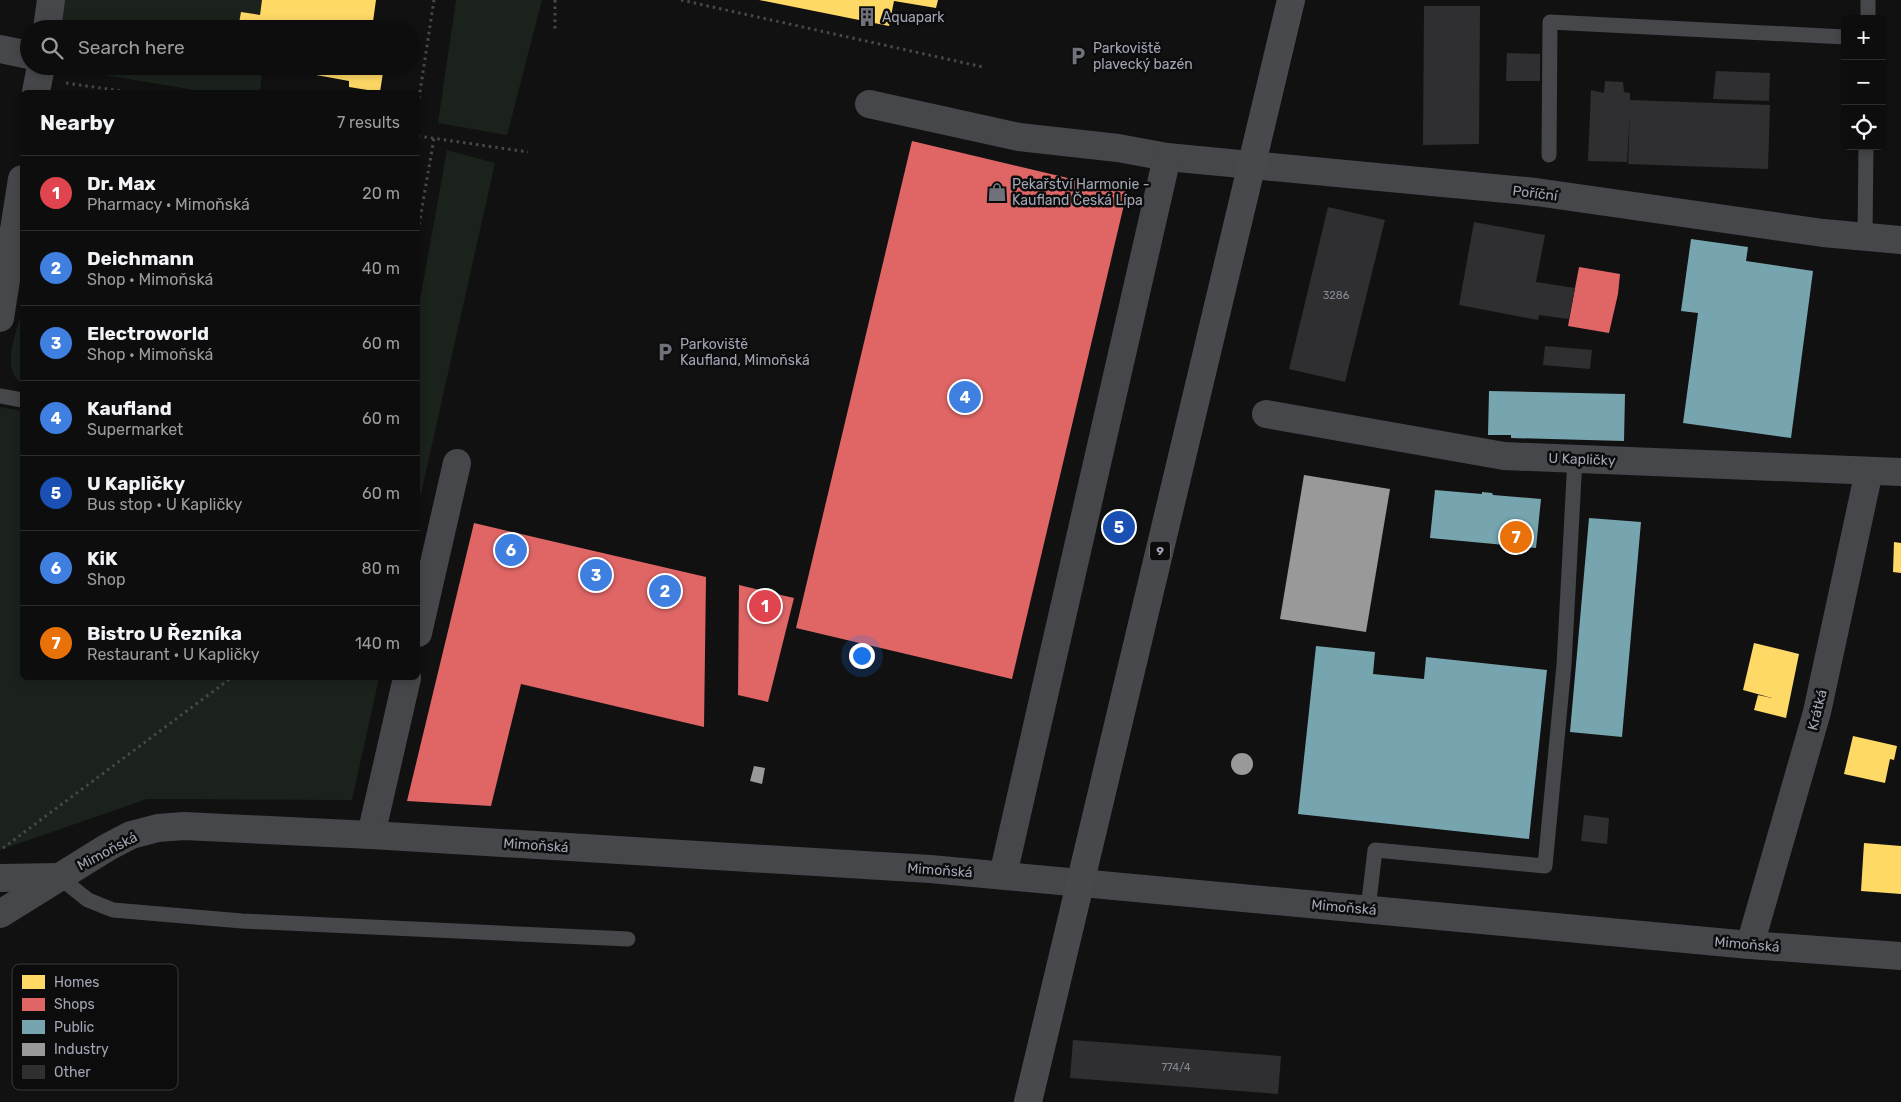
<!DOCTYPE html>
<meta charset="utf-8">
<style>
:root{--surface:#0d0d0e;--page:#161617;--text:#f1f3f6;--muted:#9a9c9e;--line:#2d2d2e;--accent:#ea580c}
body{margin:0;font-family:Rubik,sans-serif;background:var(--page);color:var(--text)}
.controls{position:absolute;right:15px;top:15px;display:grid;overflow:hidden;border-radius:8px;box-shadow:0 2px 8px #0003}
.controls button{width:45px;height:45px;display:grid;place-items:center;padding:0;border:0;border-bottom:1px solid var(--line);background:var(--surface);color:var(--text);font:25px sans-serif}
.you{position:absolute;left:861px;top:655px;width:18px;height:18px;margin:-12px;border:4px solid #fff;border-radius:50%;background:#1a73e8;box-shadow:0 0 0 8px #1a73e833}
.badge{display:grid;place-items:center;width:32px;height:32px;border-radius:50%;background:var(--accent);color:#fff;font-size:16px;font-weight:700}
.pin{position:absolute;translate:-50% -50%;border:2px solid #fff;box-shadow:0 1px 5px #0006}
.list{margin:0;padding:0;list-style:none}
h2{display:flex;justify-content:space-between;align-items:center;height:65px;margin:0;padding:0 20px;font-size:21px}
h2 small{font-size:16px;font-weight:400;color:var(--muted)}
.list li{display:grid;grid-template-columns:32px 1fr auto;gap:15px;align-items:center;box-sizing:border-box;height:75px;padding:0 20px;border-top:1px solid var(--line)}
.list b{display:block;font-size:19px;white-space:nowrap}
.list p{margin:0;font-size:16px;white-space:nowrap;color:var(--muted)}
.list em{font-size:16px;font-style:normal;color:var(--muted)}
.icon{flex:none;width:28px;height:28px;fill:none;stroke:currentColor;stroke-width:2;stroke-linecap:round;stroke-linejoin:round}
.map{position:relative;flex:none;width:1901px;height:1102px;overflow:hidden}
.search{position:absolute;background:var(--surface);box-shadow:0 2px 8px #0003;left:20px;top:20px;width:400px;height:55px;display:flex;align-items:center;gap:12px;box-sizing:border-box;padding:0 18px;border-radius:28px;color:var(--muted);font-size:19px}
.panel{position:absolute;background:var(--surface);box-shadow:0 2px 8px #0003;left:20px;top:90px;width:400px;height:590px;border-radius:8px}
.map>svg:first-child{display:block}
.green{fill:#1b221c}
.homes{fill:#ffd966}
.shops{fill:#e06666}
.public{fill:#76a5af}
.industry{fill:#999}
.building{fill:#2f2f31}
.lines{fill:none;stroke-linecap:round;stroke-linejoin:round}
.path{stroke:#47484d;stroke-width:3;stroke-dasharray:2.5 4;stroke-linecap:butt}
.service{stroke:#46474b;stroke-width:15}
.minor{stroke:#46474b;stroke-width:28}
.primary-bridge{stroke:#48494d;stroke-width:28}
.labels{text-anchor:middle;stroke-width:5;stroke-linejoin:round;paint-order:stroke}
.number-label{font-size:11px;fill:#848893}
.shield{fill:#0c0c0d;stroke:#747782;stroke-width:1}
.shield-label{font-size:12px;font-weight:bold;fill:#a1a5b4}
.poi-label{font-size:14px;fill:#a1a5b4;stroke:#0c0c0d;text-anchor:start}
.street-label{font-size:14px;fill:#a1a5b4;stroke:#0c0c0d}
.key{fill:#0c0c0d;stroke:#393a3f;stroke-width:1}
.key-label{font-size:14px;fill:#a1a5b4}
</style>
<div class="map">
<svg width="1901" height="1102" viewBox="0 0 1901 1102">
<rect width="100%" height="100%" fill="#111112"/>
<g class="green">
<path d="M62,0H262L260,15L238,29H57Z"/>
<path d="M456,0H542L507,135L438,123Z"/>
<path d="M66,66H232L262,72L260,92H206L80,71Z"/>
<path d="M447,150L495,163L418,507V311Z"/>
<path d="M22,311V383C0,371 17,330 22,311Z"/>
<path d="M0,407L22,411V678H379L352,800L147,799L0,850Z"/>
</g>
<g class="homes">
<path d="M262,0H376L372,29H238L241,12L260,15Z"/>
<path d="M759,0H938L936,8L894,1L889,26Z"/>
<path d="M236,66H265L262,72Z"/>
<path d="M267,66H384L380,92L349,87V81Z"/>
<path d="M1894,542L1901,543V573L1893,572Z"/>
<path d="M1754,643L1799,654L1786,718L1754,710L1758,695L1772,698L1743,690Z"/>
<path d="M1853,736L1897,746L1894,760L1890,759L1885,783L1844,774Z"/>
<path d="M1864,843L1901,846V894L1861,891Z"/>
</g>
<g class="shops">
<path d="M912,141L1127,192L1012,679L796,628Z"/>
<path d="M1579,267L1620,274L1618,294L1609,333L1568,326Z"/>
<path d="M474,523L706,577L704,727L521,684L491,806L407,801Z"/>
<path d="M739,585L794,598L768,702L738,695Z"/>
</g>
<g class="public">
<path d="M1691,239L1748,247L1746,261L1813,271L1791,438L1683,423L1698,313L1681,311Z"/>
<path d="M1489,391L1625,394L1624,441L1511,438V435H1488Z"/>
<path d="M1435,490L1482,494V492L1492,493L1493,495L1541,499L1536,548L1430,538Z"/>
<path d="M1589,518L1641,522L1622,737L1570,732Z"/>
<path d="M1316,646L1375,652L1373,674L1424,679L1426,657L1547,670L1529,839L1298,814Z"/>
</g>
<g class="industry">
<path d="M1304,475L1390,489L1366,632L1280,619Z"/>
<circle cx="1242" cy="764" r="11"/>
<path d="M754,766L765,768L762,784L750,781Z"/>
</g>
<g class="building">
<path d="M1424,6H1480L1479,144L1423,145Z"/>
<path d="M1507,53L1540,54V81H1506Z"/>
<path d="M1716,71L1770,73L1769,101L1713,99Z"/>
<path d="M1605,81L1623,82L1624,92L1630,93V100L1770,105L1768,169L1628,164L1630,112L1627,162L1588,161L1591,90L1604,93Z"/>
<path d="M1328,207L1385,220L1345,382L1289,369Z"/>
<path d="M1474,222L1545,235L1536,282L1575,288L1569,319L1539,315L1538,320L1459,305Z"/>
<path d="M1545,346L1592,350L1590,369L1543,365Z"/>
<path d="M1584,815L1609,818L1607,844L1581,841Z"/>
<path d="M1073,1040L1281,1056L1278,1094L1070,1078Z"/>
</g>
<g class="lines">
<g class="path">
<path d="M555,0V32"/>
<path d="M681,0L983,67"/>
<path d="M66,83L128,92"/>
<path d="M418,105L434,0"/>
<path d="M418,136L528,152"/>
<path d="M418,231L434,138"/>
<path d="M3,848L231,678"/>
</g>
<g class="service">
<path d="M1868,19V0"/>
<path d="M1549,155L1550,22L1845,37"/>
<path d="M1865,237L1866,146"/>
<path d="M0,396L22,400"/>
<path d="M59,877L88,900L113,910L242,921L628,939"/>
<path d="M1368,909L1375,850L1545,866L1564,665L1575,458"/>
</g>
<g class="minor">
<path d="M47,29L51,0"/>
<path d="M0,49L29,55"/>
<path d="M36,92L41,66"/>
<path d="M869,104L1019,137L1118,148L1167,157L1536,192L1823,233L1901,240"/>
<path d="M0,318L22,179"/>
<path d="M1266,414L1504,456L1901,472"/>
<path d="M418,633L457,463"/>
<path d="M371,835L407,678"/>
<path d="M1003,875L1167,157"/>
<path d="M0,878L59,877"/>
<path d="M0,914L108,847L131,835L158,828L184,826L371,835L930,869L1750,945L1901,956"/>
<path d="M1750,945L1817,712L1869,471"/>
</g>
<path class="primary-bridge" d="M1028,1102L1291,0"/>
</g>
<defs>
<g id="building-bare" transform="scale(1.5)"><path d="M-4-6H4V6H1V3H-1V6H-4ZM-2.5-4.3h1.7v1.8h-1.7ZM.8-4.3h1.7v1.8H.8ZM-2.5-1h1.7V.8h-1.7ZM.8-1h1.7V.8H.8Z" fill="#6f717b" stroke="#0c0c0d" stroke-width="2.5" paint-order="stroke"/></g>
<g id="parking-bare" transform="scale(1.5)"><path d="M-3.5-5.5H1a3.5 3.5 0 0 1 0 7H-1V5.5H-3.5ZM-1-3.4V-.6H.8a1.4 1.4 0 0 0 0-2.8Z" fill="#6f717b" stroke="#0c0c0d" stroke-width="2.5" paint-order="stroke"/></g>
<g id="shop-bare" transform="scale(1.5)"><path d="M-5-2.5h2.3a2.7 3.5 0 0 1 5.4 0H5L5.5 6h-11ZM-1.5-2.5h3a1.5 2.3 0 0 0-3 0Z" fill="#6f717b" stroke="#0c0c0d" stroke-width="2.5" paint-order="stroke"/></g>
</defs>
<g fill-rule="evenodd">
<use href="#building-bare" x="867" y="17"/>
<use href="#parking-bare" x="1078" y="56"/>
<use href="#shop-bare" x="997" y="192"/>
<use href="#parking-bare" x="665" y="352"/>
</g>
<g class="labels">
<g class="number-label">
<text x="1336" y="299">3286</text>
<text x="1176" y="1071">774/4</text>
</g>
<rect class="shield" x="1150" y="541.5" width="20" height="19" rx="4"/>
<g class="shield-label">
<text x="1160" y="555">9</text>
</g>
<g class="poi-label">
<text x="882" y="22">Aquapark</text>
<text x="1093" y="53">Parkoviště<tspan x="1093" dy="16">plavecký bazén</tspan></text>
<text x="1012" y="189">Pekařství Harmonie -<tspan x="1012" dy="16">Kaufland Česká Lípa</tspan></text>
<text x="680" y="349">Parkoviště<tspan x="680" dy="16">Kaufland, Mimoňská</tspan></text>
</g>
<g class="street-label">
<text transform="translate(1535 193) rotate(7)" y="5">Poříční</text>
<text transform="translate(1582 459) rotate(2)" y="5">U Kapličky</text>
<text transform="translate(1817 710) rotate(-76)" y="5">Krátká</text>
<text transform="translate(536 845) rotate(4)" y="5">Mimoňská</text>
<text transform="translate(107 851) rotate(-28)" y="5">Mimoňská</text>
<text transform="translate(940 870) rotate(4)" y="5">Mimoňská</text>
<text transform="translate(1344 907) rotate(5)" y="5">Mimoňská</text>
<text transform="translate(1747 944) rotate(5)" y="5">Mimoňská</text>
</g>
</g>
<rect x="12" y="964" width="166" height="126" rx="8" class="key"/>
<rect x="22" y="975" width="23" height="14" fill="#ffd966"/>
<rect x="22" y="998" width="23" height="13" fill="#e06666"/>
<rect x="22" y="1020" width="23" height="14" fill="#76a5af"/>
<rect x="22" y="1043" width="23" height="13" fill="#999"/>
<rect x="22" y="1065" width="23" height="14" fill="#2f2f31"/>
<g class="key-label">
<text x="54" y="987">Homes</text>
<text x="54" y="1009">Shops</text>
<text x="54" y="1032">Public</text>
<text x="54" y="1054">Industry</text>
<text x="54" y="1077">Other</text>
</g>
</svg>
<div class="controls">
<button>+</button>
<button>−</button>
<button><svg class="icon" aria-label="locate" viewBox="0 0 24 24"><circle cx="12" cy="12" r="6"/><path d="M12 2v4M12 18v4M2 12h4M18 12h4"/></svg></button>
</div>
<div class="you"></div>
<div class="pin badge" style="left:765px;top:606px;background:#e0444e">1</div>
<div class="pin badge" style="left:665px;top:591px;background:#3f7fe0">2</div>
<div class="pin badge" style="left:596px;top:575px;background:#3f7fe0">3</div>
<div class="pin badge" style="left:965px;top:397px;background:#3f7fe0">4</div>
<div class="pin badge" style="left:1119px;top:527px;background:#1a4fb4">5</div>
<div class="pin badge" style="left:511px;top:550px;background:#3f7fe0">6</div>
<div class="pin badge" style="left:1516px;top:537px;background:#e8710a">7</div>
<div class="search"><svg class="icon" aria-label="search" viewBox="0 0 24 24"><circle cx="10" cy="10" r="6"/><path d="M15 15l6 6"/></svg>Search here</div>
<section class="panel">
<h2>Nearby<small>7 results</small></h2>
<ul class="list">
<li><span class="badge" style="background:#e0444e">1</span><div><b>Dr. Max</b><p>Pharmacy · Mimoňská</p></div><em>20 m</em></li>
<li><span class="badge" style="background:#3f7fe0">2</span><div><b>Deichmann</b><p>Shop · Mimoňská</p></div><em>40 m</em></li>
<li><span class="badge" style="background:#3f7fe0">3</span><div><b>Electroworld</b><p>Shop · Mimoňská</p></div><em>60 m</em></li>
<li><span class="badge" style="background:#3f7fe0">4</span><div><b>Kaufland</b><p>Supermarket</p></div><em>60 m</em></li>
<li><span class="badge" style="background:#1a4fb4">5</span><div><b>U Kapličky</b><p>Bus stop · U Kapličky</p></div><em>60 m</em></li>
<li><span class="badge" style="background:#3f7fe0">6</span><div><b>KiK</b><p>Shop</p></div><em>80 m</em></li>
<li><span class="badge" style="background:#e8710a">7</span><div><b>Bistro U Řezníka</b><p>Restaurant · U Kapličky</p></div><em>140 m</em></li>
</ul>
</section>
</div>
